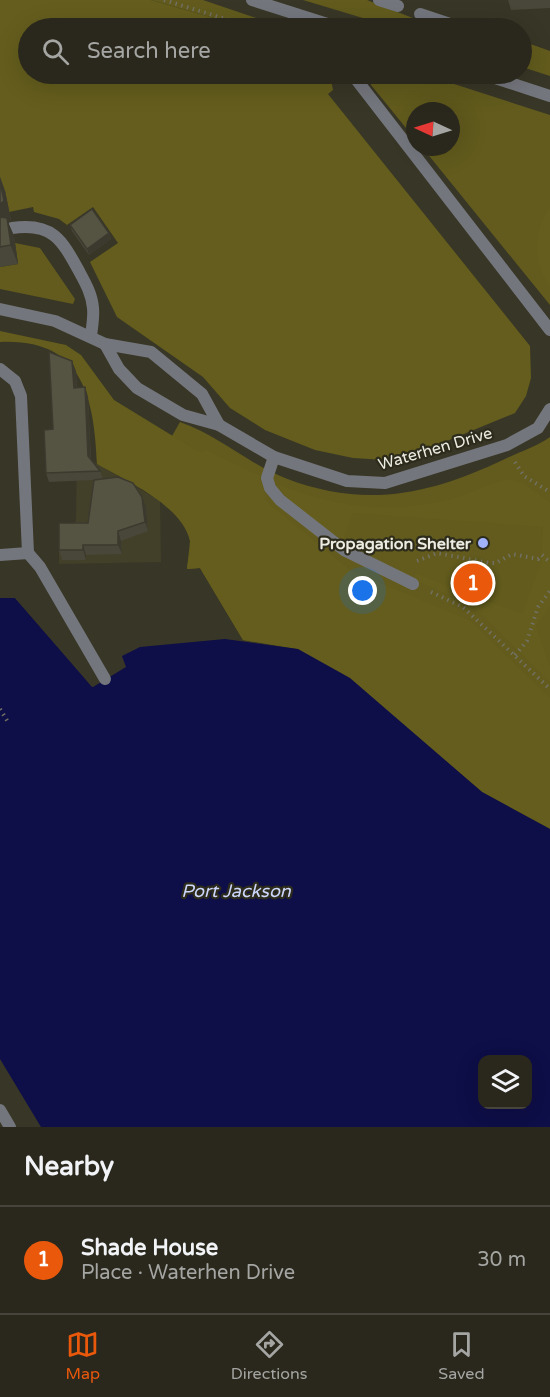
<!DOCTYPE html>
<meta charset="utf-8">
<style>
:root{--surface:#2a281c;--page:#323025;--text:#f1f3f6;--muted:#a5a6a3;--line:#46443b;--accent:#ea580c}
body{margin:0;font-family:"Varela Round",sans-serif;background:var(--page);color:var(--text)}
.controls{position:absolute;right:18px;bottom:18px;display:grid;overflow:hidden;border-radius:12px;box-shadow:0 6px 24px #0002}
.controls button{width:54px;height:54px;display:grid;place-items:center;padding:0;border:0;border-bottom:2px solid var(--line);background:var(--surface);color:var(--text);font:30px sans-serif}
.compass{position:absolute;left:406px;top:102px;width:54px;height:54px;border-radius:50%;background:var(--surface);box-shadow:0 6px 24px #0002;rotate:274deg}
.you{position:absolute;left:363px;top:591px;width:21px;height:21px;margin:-15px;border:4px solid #fff;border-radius:50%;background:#1a73e8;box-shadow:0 0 0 9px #1a73e833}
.badge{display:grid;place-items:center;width:39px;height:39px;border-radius:50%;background:var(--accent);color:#fff;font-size:20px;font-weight:700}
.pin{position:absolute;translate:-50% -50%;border:3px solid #fff;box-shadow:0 2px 6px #0006}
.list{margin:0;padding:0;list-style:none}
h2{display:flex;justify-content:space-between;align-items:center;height:78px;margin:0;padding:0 24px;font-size:26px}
h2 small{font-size:20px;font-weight:400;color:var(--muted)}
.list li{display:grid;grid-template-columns:39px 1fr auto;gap:18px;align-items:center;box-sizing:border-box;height:108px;padding:0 24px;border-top:2px solid var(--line)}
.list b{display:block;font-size:22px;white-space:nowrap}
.list p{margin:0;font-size:20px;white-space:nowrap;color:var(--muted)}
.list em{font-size:20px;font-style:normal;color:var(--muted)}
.icon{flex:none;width:33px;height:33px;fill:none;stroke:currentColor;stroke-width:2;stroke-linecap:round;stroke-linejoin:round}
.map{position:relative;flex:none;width:550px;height:1127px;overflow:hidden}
.search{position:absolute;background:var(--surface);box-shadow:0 6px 24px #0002;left:18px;right:18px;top:18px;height:66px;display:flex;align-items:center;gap:15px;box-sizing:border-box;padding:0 21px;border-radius:33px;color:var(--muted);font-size:22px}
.sheet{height:186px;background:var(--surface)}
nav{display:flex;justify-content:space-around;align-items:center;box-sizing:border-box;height:84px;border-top:2px solid var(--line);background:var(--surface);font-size:16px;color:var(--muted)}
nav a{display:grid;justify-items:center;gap:3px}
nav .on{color:var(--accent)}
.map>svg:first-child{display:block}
.built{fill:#424029}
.green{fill:#625b1d}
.forest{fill:#645d1d}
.water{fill:#0e0e48;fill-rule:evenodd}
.pier{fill:#383626}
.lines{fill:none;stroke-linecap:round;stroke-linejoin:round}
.path{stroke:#727062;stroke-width:4;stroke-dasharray:1.5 4.5;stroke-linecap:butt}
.service{stroke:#74767d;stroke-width:12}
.minor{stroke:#74767d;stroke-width:12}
.wall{fill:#494739}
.shaded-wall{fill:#3c3a2e}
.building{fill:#555342;stroke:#3c3a2e;stroke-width:1.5}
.poi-dot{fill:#a1b3fd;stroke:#2d2c1c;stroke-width:2}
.labels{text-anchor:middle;stroke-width:4.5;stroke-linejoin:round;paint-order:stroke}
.street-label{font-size:16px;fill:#edece2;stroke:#2d2c1c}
.poi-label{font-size:16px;font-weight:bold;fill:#edece2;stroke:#2d2c1c;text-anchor:end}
.water-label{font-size:18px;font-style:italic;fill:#cdd7fd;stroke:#2d2c1c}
</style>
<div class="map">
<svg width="550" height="1127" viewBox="0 0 550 1127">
<rect width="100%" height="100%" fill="#383626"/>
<path class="built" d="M77,452L160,501L161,562L59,564V535L76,521Z"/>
<g class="green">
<path d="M151,0H203L286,28H249Z"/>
<path d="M303,0H367L438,28H396Z"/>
<path d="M522,41L550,51V76L522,67Z"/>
<path d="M374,74H423L550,115V305L422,147H451V111H415V139L371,85Z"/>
<path d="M15,243L40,248L75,299L73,304L0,289V267L18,264Z"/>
<path d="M180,422C218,435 247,463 285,478C365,509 429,495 505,459C519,452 538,446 550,437V829L298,649L243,640L200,568L187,569L190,541L172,436Z"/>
</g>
<g class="forest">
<path d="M0,0H151L249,28H28V74H330L333,90L328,94L530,346L531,378L526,396L515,413L425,450L385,460L353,458L315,450L265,430L230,408L203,377L117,317L90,262L118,243L93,207L67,225L59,219L34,212L33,207L9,212L5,191H0Z"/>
<path d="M550,207V286C532,263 533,232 550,207Z"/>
<path d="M0,331L66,345L81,355L114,400L199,452L206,450L260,476L267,502L350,570L471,621L550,698V829L482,792L349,678L298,649L243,640L200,568L187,569C188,561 191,549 190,541C182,505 126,481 97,464C94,396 82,338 0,342Z"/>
<path d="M508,479L521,482L550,502V606L536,626L550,667V682L473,606L415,580V573L522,614L541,563L543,527L353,513L343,541L294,507L277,484C333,506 383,514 443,501C465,497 486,484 508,479Z"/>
</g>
<path class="water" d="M0,598H15L93,687L126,667L122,656L140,647L225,639L298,649L350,678L482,792L550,829V1127H0ZM482,1060H528V1104H482Z"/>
<g class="pier">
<path d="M0,595L17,596L93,683L96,682L97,684L92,687L15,598H0Z"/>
<path d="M0,1059L41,1127H0Z"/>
</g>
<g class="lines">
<g class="path">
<path d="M164,0L255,28"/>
<path d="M515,462L524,476L550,492"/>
<path d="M417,561L437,553L489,563H496L512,554L538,559L542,555L550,562"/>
<path d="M431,592L463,607L550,689"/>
<path d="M515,655L527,641L538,607L550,591"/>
<path d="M0,709L8,722"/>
</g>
<g class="service">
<path d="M379,0L398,6"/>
<path d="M420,14L462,28"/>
<path d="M12,228C53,222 62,240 80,273C86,284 92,295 93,308C94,317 92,327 91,336"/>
<path d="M0,369L15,381L21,396L28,553L0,555"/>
<path d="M274,457L267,478L270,488L280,500L344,550L413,584"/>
<path d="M28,553L40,567L105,679"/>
<path d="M0,1110L10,1127"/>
</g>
<g class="minor">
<path d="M252,0L340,28"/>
<path d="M352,74L550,330"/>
<path d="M483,74L550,96"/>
<path d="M0,309L55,321L105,344L151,352L202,394L219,425"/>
<path d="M105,344L119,369L137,388L183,415L219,425L274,457L347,481L385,483L507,445L538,428L550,409"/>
</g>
</g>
<g class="wall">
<path d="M508,0H550V8L511,10Z"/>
<path d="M0,177L5,191L11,220L8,222L14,236L18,264L0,267Z"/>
<path d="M70,225L109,233L111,239L89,255L72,231Z"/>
<path d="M76,371L77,388L85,387L88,397L91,460L100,471L103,479L146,507L148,531L121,541L122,554L86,555V560H62L59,550L88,523L93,480L49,482L46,473L53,429Z"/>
</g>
<g class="shaded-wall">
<path d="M0,177L5,191L11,220L8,222L14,236L18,264L0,219Z"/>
<path d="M109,233L111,239L89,255L87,249Z"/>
<path d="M72,361L76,371L77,397L74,388Z"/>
<path d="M85,387L88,397L91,465L88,456Z"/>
<path d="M142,497L146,507L148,531L145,522Z"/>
<path d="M118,531L121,541L122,554L118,545Z"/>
<path d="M83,545L86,555V560L83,550Z"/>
</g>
<g class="building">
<path d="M0,181L4,201L0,204Z"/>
<path d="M92,209L109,233L87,249L70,225Z"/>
<path d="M0,215L1,217L7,218L11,245L0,247Z"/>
<path d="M49,352L72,361L74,388L85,387L88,456L100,471L46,473L44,430L53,429Z"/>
<path d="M118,477L133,483L142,497L145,522L118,531V545H83V550H59V523H88L94,480Z"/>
</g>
<circle class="poi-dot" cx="483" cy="543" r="6"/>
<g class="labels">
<g class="street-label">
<text transform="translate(435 448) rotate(-16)" y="6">Waterhen Drive</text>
</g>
<g class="poi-label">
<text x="471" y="549">Propagation Shelter</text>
</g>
<g class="water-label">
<text x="236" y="897">Port Jackson</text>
</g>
</g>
</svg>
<div class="controls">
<button><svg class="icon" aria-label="layers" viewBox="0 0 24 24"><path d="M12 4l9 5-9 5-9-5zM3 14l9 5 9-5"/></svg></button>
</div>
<svg class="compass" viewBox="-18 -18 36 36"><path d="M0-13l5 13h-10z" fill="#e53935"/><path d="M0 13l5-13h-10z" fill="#a5a6a3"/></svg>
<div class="you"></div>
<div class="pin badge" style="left:473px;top:583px">1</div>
<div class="search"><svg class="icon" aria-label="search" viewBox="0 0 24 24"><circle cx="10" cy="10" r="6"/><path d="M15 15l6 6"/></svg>Search here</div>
</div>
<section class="sheet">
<h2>Nearby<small></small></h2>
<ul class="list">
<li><span class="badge">1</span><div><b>Shade House</b><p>Place · Waterhen Drive</p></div><em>30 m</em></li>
</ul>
</section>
<nav>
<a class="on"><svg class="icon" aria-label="map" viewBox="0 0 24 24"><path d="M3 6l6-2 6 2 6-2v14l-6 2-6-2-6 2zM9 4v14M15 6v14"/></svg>Map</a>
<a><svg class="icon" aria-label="directions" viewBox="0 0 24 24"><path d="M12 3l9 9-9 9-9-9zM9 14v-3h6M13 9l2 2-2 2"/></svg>Directions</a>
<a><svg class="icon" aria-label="saved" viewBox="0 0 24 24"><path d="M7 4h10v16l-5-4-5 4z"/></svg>Saved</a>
</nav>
